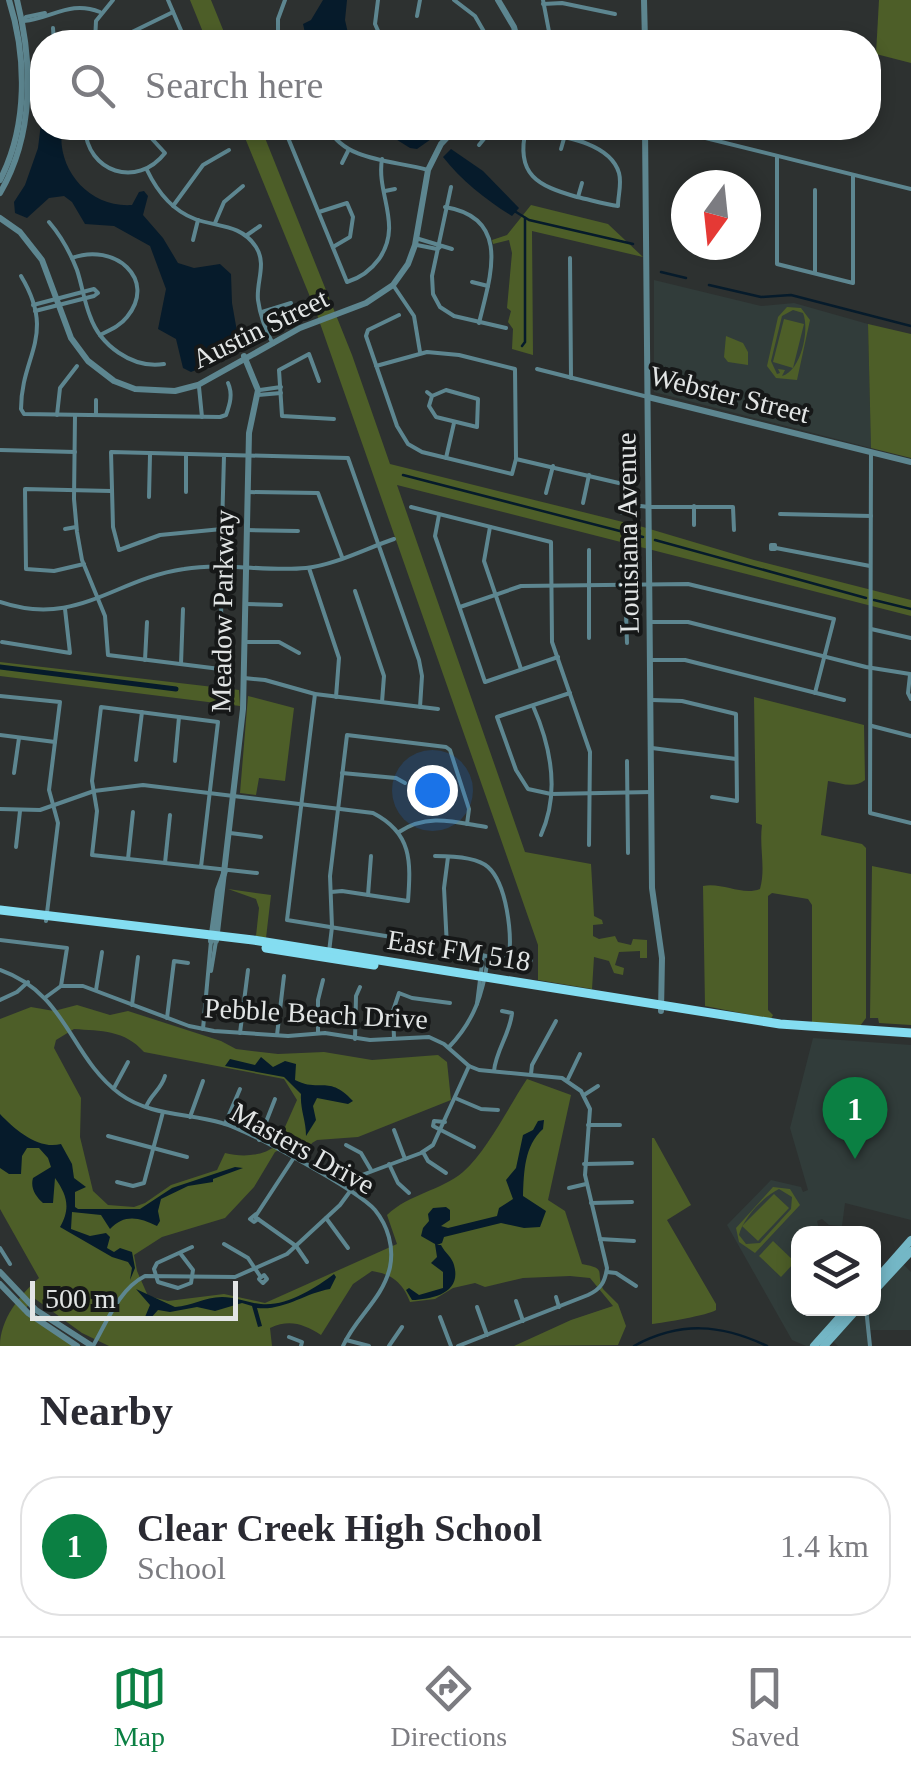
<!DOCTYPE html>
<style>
:root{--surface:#fff;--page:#f2f2f3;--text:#2b2b33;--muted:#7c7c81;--line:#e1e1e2;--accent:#0b8043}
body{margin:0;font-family:Georgia,serif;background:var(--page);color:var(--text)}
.controls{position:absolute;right:30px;bottom:30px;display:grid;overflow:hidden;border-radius:20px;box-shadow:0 5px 15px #0003}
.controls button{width:90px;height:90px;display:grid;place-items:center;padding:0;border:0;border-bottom:2px solid var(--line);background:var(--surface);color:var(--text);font:50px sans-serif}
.compass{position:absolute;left:671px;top:170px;width:90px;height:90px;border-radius:50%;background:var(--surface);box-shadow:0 5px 15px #0003;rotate:195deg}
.scale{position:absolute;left:30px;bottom:25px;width:208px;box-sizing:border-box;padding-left:10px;border:5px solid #e2e5e5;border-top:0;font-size:28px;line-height:35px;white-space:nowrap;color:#e2e5e5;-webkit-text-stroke:8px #161818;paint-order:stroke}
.you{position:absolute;left:432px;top:790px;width:35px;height:35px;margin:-25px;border:8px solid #fff;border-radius:50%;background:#1a73e8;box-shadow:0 0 0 15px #1a73e833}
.badge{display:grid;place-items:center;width:65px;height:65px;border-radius:50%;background:var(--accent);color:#fff;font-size:32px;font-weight:700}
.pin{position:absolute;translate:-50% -82px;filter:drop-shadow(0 2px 5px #0008)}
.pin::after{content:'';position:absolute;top:52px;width:35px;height:30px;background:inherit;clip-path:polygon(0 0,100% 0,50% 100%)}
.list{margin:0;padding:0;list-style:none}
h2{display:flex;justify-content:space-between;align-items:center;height:130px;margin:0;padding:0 40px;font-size:42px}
h2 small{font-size:32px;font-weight:400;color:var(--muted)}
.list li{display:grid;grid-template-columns:65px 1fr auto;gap:30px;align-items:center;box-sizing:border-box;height:140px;margin:0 20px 20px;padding:0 20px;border:2px solid var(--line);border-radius:40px}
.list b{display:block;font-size:38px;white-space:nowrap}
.list p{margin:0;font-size:32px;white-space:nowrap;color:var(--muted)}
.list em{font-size:32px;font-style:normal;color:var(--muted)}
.icon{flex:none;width:55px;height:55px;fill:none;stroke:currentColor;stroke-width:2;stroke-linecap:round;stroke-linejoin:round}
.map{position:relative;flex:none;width:911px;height:1346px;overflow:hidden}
.search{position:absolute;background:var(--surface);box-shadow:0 5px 15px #0003;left:30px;right:30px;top:30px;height:110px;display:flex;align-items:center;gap:25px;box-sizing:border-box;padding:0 35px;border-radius:40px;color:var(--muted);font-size:38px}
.sheet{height:290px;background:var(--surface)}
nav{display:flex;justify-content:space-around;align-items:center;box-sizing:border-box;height:140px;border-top:2px solid var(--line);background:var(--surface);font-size:28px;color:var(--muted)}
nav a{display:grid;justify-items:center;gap:5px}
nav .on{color:var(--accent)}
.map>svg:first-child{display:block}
.built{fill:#313c3a}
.green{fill:#4d5e28;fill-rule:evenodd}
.water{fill:#061b2b}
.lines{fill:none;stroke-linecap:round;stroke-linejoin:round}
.stream{stroke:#061b2b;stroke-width:2.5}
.canal{stroke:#061b2b;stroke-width:5}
.minor{stroke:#5d8690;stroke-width:4}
.tertiary{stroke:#5d8690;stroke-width:6}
.secondary{stroke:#74b7c6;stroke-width:8}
.primary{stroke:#84ddf1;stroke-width:9}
.labels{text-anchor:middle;stroke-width:8;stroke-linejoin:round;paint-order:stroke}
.street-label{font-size:28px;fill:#e2e5e5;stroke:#161818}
</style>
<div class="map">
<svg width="911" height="1346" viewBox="0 0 911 1346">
<rect width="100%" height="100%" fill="#2d3130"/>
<g class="built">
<path d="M654,280L761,306L794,303L868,324L871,448L654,392Z"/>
<path d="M813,1038L911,1045V1220L845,1203L842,1226L829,1225L822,1219L817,1221L820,1233L798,1234V1308L845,1309L810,1346H806L792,1340L727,1225L771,1180L801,1187L803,1192L808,1190L790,1128Z"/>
<path d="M902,1263L911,1272V1330H869V1346H838L832,1340L861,1309L874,1308V1295Z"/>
</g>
<g class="green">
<path d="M190,0H211L228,42H207Z"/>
<path d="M879,0H911V63L876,54Z"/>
<path d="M241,128H261L352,355L390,464L643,527L754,560L911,600V616L397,485L525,852L591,864L594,916L602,920L603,924L593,925V936L599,939L615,936L618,942L631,945L633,939L647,940V958H640V951L619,952L615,965L624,968L623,975L614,973L609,961L594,957L592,989L538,980V945L315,309Z"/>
<path d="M531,205L608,224L643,257L532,231L533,355L512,349L513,329L508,322L511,311L507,308L512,253L509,240L493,244L492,240L507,235Z"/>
<path d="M787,307L801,308L810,320L797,380L776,378L767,366L778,317ZM793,310L803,313C810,330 801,371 782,376L785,370L778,369L780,373L777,374L771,361L782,316Z"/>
<path d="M784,319L804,324L793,368L773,362Z"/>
<path d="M868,324L911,334V458L871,448Z"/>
<path d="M726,336L743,343L748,352V365L728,362L724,357Z"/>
<path d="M0,662L239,690L240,706L0,676Z"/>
<path d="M248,696L294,708L285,781L259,778L256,795L240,793Z"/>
<path d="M754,697L864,725L865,780C854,789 841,783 828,781L821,835L862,844L866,848V1018L860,1026L812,1023V905L808,899L772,893L768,896V1010L773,1015L771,1019L705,1006L703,886C722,882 742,896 760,889C766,867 759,848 762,825L756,823Z"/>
<path d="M872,866L911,874V1025L879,1023L878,1018H870Z"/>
<path d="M228,889L271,895L266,938L256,936L259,908L256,899Z"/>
<path d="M77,1005L110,1015L128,1011L221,1041L236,1049L278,1054L324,1052L372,1060L438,1055L447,1062L451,1100L358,1137L317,1140L312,1143L303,1158L283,1148L275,1152L254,1187L225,1218L162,1237L134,1255L137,1271L148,1296L168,1301L224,1294L265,1303L397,1244L387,1215C409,1194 440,1191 463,1172C487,1151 509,1106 527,1079L571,1095L548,1200L565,1211L582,1264C608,1269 595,1271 603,1289L618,1304L626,1326L618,1345L514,1346L571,1320L613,1306L590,1278L570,1276L523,1278L485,1287L475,1283L453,1288L435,1299L410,1302C403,1283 392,1274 372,1271L353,1284L321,1335C303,1324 290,1319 270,1328L272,1346H109L82,1333L34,1298L23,1312L74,1346H0C0,1319 20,1295 39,1278L0,1209V1019L31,1007L54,1011ZM74,1029C101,1031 125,1030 144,1052L284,1079L297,1100L277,1145C262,1157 241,1157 225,1153L217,1170L171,1185L145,1203L134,1207L108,1205L93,1191L80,1137L81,1098L54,1048L56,1040Z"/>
<path d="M652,1138H654L691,1205L667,1220L716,1304V1310C709,1315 663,1323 652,1324Z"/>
<path d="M773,1187L790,1189L800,1205L755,1253L739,1242L736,1228ZM779,1189L792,1197L791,1209L760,1243L746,1244L739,1235C743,1218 764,1196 779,1189Z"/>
<path d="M774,1194L789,1208L758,1241L742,1226Z"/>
<path d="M773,1241L795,1262L781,1277L759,1256Z"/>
</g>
<g class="water">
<path d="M323,0H347L345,20L350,42H307L303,24L311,20Z"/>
<path d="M42,115V128H62C56,169 89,208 132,205L139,192L144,191L148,196L143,215L163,238L178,263L194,268L220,264L231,274L232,303L238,337C231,345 200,370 191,372L183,368L176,339L158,329L166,289L150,246L114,226L85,224L72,202L64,196L49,198L27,218L15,213L14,202L25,185L38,148Z"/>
<path d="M378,128H435L434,137L417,149L410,148Z"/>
<path d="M451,149L483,171L519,208L512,216C487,201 461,180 443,157Z"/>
<path d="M261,1057L273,1067L285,1061L296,1064L295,1080C320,1093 328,1074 353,1101L348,1104L317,1098L313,1106L316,1120L306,1136C306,1120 300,1110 301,1094L284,1077L225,1066L230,1059L255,1065Z"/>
<path d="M0,1114C15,1130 39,1150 61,1144L72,1164L74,1178L86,1187L75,1192V1207L78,1209H140L172,1188L235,1167L243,1168L213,1179V1182L188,1186L161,1199L158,1211L160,1221L157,1226C139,1217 124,1214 110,1229L101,1215L72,1212L71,1229L90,1236L106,1233L110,1237L107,1248L114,1252L120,1248L132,1252L135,1268L130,1280L132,1268L128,1262L112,1257L60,1227C71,1208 67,1195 55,1178L53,1203H43C36,1197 30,1188 33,1178L51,1167L48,1158L39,1148H27L22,1156L21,1174H9L0,1168Z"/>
<path d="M544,1120L543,1129C524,1146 524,1172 523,1196L546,1211L540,1227L524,1228L501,1223L444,1237L442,1243L437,1245H441C445,1253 452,1257 454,1265C462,1293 433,1299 412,1300L406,1290L409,1288L419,1295L443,1288V1272L431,1263L437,1257L435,1244L421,1236L423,1228L429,1221L428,1214L433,1208L446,1207L450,1210V1220L441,1226L448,1228L497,1216L499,1208L513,1199L506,1180L516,1168L523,1135L533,1130L538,1121Z"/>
<path d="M334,1274L336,1277L330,1289C305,1293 284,1311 257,1308L262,1326L258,1327L252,1306L242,1303L215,1311L197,1307L170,1312L158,1310L150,1319L145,1317L150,1305L136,1289L175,1307C192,1306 204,1297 222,1297C236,1297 248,1303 261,1304C285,1307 316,1288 334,1274Z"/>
</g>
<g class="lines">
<g class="stream">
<path d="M516,212L529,220L633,244"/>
<path d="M661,272L686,278"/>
<path d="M709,285L761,297L791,295L911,326"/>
<path d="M522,346L525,342V218"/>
<path d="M403,475L643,537"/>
<path d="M655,540L866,598"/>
<path d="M874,600L911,609"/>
<path d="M634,1346C680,1321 721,1324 767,1346"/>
</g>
<path class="canal" d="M0,667L176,689"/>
<g class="minor">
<path d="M168,0L186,42"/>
<path d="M378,0L375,24L383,42"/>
<path d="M454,0L475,16L490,42"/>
<path d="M543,0L551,42"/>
<path d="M543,4L562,3L615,14"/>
<path d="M417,16L420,0"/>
<path d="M23,21L26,17L45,13"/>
<path d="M24,21C53,18 70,0 100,12"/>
<path d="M53,28L54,42"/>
<path d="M132,32L173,12"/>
<path d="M551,40L570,42"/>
<path d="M95,42L96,21L113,0"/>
<path d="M278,42V19L285,0"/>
<path d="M85,128C87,172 137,189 165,153L142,128"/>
<path d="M284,128L347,282C360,278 371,270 379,259C403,225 376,194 382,159"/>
<path d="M328,128C346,162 393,160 428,170"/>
<path d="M519,128C548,135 609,138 619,173C622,184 618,195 618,206C604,204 591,200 577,197C538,186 515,175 526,129"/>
<path d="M665,128L911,189"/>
<path d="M127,135L135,128"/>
<path d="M288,135L310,128"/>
<path d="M479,145L488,134L503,128"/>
<path d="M561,149L567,128"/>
<path d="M777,156V264L853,283V175"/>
<path d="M342,163L348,151"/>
<path d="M147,170C157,191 171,210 195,219C217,227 241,224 256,247C267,264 256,282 258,300C260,315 266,331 273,344"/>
<path d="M451,187L432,276L433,294L440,307L454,316L506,328"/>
<path d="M385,191L395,189"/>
<path d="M578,197L582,183"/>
<path d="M173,206L203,165L229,150"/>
<path d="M445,207C512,218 490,277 479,323"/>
<path d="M319,212L347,203L353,217L350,237L333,247"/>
<path d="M49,222C61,236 70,252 77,270C82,285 84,301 90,316C100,345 132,369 164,364"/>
<path d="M215,223L224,202L243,186"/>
<path d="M247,235L260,226"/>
<path d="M419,239L452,249"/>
<path d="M193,240L198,220"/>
<path d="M417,245L437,249L440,247"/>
<path d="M72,258C114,242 158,279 127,317C120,326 110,330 100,335"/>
<path d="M570,258L571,378"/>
<path d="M815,273V190"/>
<path d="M21,276C57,336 21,355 21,409L24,414L220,417L226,415C230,404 233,394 228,383"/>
<path d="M472,282L488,286"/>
<path d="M393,285L414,316L420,352"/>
<path d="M33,305L94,289L98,293L94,296L35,311"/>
<path d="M262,312L291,303"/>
<path d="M376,366L427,352L459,355L515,369L516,459L512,474L422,452L408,444L397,426L366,336L368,330L399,315"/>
<path d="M537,369L648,397"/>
<path d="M319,381L309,354L279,370L282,416L334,419"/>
<path d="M199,387L202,417"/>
<path d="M260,390L281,387"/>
<path d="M427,392L432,396L429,406L436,417L477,427L478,399L446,390L432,396"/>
<path d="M258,395L281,393"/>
<path d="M96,400V415"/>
<path d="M57,415L60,388L77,366"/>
<path d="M75,415L74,499L77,532L82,560L105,616L108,655L220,669L222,567"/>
<path d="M0,450L75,452"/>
<path d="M871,452L870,813L911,823"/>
<path d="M186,456V492"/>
<path d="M224,456L222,529L160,535L119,550L113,527L111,452L348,458L419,660L422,676L420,707"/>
<path d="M446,458L454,423"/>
<path d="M516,459L623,484L622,513"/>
<path d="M247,492L318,493L342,557"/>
<path d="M546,493L553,466"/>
<path d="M149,497L150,455"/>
<path d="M583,503L589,475"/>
<path d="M623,504L649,507H733L734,530"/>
<path d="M694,506V525"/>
<path d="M411,507L551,542L552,642L590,752L589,845"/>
<path d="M780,514L871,516"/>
<path d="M439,515L435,536L485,682L558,657"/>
<path d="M490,527L484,561L521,669"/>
<path d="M65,529L76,527"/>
<path d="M246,530L298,531"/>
<rect x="771" y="545" width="4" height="4"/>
<path d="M776,548L870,566"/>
<path d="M589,550V638"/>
<path d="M624,556L627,643"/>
<path d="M84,564L54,571L26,569L25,489L111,491"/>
<path d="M309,568L339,658L336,697"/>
<path d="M355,591L384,676L382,702"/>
<path d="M0,602C77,628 114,579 184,569C224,562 266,572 306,568C335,565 367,548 394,539"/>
<path d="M245,604L281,605"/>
<path d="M460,607L521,586L688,584L834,619L815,693"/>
<path d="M651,622H688L866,667L910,674"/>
<path d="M871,629L911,638"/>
<path d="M2,642L70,653L65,609"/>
<path d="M245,642H279L299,653"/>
<path d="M145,660L147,622"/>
<path d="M651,660H685L844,700"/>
<path d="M181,664L183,609"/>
<path d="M910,675L908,693L911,699"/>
<path d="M244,678L265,680L315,694L438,709"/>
<path d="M570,693L497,717L516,770L528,789L551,794L652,792"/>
<path d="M315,694L287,920L410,940"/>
<path d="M0,696L60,702L49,790L58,823L46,921"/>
<path d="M652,700L682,701L736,714L737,801L712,797"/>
<path d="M533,706C551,747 560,793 541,835"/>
<path d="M872,726L911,736"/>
<path d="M0,735L55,742"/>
<path d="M652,748L736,759"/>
<path d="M136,760L142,712"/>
<path d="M175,761L179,717"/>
<path d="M627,761L628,853"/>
<path d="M14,773L19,738"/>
<path d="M342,773L396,778L405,783"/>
<path d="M0,809L40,810L94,791L143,785L373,813C412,833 411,861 408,901L342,891L331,892"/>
<path d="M399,832C427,813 455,822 486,827"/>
<path d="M230,833L261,837"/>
<path d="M16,847L20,811"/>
<path d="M435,856C449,856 477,857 488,867C507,884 512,934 509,957"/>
<path d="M448,857L444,888L447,947L486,956L531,960"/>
<path d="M128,859L133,812"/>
<path d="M165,863L170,815"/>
<path d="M201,867L218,722L101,707L92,781L97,811L92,855L257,873"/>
<path d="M368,895L371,856"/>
<path d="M0,940L67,948L61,986"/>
<path d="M329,952L332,927L330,876L347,735L446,747L450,750L469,809L467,824"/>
<path d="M0,970C68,994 69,1056 120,1094C150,1116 188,1113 222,1123C248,1130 359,1191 375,1210C388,1226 394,1247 390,1267C383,1299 355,1318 343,1346"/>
<path d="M211,971L216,941"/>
<path d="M96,990L102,952"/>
<path d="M46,997L61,986H83L189,1026L214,1031L288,1036L325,1033L370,1040L429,1037L444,1044L469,1066L479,1070L562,1078L581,1091L590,1109L585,1175L607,1268C605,1282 601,1289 588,1295L458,1346"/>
<path d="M0,1000L17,992L28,982"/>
<path d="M477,1004L483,956"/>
<path d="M132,1005L138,957"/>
<path d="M167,1018L174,961L188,963"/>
<path d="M203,1029L211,941"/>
<path d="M240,1033L248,970"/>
<path d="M318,1033V1000L323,980"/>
<path d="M277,1035L284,976"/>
<path d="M394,1038L393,1011L399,993L412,998L450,1003"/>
<path d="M355,1039L356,996L360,987"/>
<path d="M449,1047C474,1021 483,994 488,958"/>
<path d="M494,1071C496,1050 510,1034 512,1013L502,1011"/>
<path d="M531,1074L532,1065L556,1021"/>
<path d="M568,1079L580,1054"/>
<path d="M114,1088L128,1062"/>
<path d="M584,1095L598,1086"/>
<path d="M455,1098L481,1109L498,1110"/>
<path d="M146,1107C151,1094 161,1090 165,1076"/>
<path d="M190,1117L203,1081"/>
<path d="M445,1122L434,1121L433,1126L474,1147"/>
<path d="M225,1124L240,1089"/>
<path d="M588,1125H620"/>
<path d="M394,1130L405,1159"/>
<path d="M108,1136L187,1157"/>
<path d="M259,1140L275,1099"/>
<path d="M346,1145L361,1153L371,1170"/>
<path d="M423,1152L428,1161L446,1173"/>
<path d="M293,1159L255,1217L296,1246L307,1262"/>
<path d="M389,1164L398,1183L409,1193"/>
<path d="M584,1164L632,1163"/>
<path d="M117,1182L133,1186L144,1183L163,1112"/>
<path d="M569,1188L586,1184"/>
<path d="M591,1203L632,1202"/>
<path d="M256,1214L250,1219L254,1222L258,1219"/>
<path d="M326,1218L348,1248"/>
<path d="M600,1239L634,1241"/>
<path d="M224,1244L248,1258L260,1276"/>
<path d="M0,1248L10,1264"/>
<path d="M180,1253L193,1270L191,1283L178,1288L158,1282L154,1269L157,1263L192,1247"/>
<path d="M607,1272L616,1273L636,1286"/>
<path d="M264,1275L267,1279L263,1283L259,1279Z"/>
<path d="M556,1297L559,1307"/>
<path d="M516,1301L523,1321"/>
<path d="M477,1307L487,1335"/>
<path d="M866,1308L870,1346"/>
<path d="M440,1317L451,1346"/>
<path d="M289,1337L302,1342L301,1346"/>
<path d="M346,1340L369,1346"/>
<path d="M93,1346C107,1322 119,1289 145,1276L235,1277L287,1254L340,1205L362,1175L421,1153L433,1145L469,1066"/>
<path d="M389,1346L402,1327"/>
</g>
<g class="tertiary">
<path d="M498,0L514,27L518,42"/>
<path d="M644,0L645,42"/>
<path d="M645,128L652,888L662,958L661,1011"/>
<path d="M0,180C28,126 27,57 9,0"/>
<path d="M0,193C34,135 33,63 17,0"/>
<path d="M0,218L20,232L42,260L71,338L88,361L114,381L135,389L175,391L198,385L300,328L366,303L393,285L408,264L415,245L428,170L441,144L456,128"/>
<path d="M648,397L911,462"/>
<path d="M211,941L218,890L225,871"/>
<path d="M216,941L243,709L249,433L258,390L244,356"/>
<path d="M0,1272L36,1310L92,1346"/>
<path d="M0,1284L28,1313L77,1346"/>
</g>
<g class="secondary">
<path d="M874,1282L911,1240"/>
<path d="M874,1291L911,1251"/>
<path d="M814,1346L848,1308"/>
<path d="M824,1346L858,1308"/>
</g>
<g class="primary">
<path d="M0,910L253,940L780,1024L911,1033"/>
<path d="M266,948L374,965"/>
</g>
</g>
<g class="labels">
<g class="street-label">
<text transform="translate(260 328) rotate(-26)" y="10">Austin Street</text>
<text transform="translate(730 394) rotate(14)" y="10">Webster Street</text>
<text transform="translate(627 533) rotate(-91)" y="10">Louisiana Avenue</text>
<text transform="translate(222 611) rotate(-89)" y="10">Meadow Parkway</text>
<text transform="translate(459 950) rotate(9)" y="10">East FM 518</text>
<text transform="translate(316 1013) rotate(3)" y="10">Pebble Beach Drive</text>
<text transform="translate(303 1148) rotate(29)" y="10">Masters Drive</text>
</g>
</g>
</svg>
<div class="controls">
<button><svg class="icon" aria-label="layers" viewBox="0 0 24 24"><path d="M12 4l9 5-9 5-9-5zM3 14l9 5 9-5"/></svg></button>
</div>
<svg class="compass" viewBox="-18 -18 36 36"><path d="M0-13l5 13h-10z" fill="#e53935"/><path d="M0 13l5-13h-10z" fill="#7c7c81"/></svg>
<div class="scale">500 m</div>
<div class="you"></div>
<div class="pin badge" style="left:855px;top:1159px">1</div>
<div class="search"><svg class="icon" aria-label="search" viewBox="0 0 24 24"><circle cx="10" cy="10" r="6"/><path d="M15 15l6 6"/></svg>Search here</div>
</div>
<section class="sheet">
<h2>Nearby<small></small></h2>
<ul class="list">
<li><span class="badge">1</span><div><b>Clear Creek High School</b><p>School</p></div><em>1.4 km</em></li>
</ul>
</section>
<nav>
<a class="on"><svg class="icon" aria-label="map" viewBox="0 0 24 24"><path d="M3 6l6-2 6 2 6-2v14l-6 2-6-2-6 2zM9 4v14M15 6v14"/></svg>Map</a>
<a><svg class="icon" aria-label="directions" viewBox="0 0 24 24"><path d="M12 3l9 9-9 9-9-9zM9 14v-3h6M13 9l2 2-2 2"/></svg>Directions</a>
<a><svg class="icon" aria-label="saved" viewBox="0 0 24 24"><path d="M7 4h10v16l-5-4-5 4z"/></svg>Saved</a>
</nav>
